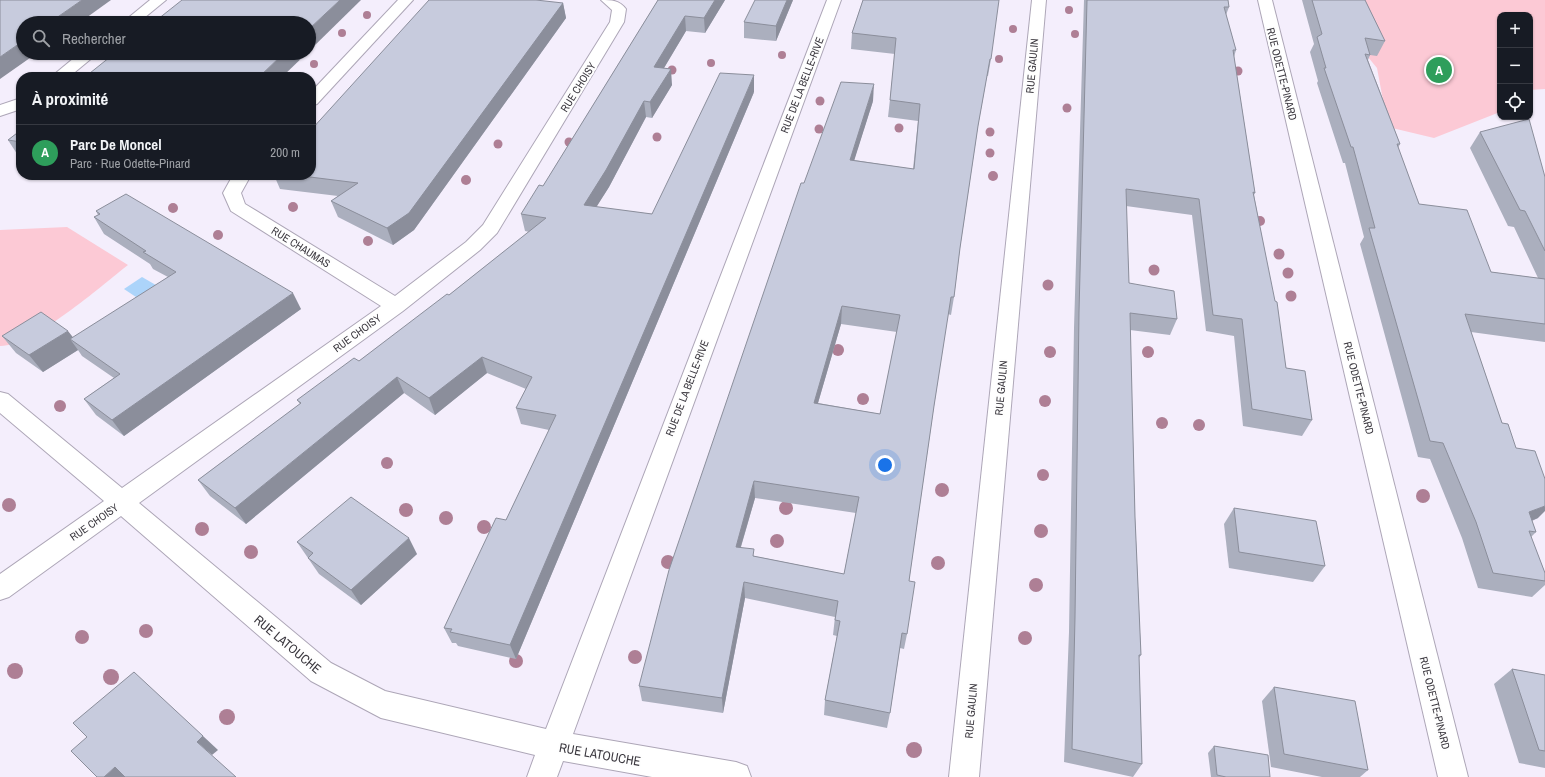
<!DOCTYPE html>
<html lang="fr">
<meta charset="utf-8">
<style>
:root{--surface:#171b24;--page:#242831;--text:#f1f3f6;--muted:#9ea1a6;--line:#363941;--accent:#2c8a62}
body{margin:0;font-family:"Archivo Narrow",sans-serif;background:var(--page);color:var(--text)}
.controls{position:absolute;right:12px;top:12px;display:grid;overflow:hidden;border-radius:8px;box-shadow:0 1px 3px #0004}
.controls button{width:36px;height:36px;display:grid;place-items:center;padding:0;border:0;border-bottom:1px solid var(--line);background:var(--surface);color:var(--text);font:20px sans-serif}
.you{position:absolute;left:885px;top:465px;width:14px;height:14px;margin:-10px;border:3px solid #fff;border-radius:50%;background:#1a73e8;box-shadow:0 0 0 6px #1a73e833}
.badge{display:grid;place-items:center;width:26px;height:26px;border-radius:50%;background:var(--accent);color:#fff;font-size:13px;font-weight:700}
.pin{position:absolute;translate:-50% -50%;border:2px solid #fff;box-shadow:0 1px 4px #0006}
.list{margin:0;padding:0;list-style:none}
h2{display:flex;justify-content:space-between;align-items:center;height:52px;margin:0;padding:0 16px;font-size:17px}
h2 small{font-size:13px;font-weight:400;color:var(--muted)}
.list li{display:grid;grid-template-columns:26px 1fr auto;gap:12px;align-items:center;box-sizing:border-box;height:56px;padding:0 16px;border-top:1px solid var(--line)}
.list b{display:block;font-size:15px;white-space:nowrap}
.list p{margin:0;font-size:13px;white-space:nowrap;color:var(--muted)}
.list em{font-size:13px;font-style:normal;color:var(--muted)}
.icon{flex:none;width:22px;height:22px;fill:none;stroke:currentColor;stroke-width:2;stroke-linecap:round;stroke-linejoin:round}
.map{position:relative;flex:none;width:1545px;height:777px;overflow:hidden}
.search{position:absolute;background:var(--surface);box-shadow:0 1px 3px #0004;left:16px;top:16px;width:300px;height:44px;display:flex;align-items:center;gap:10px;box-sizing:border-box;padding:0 14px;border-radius:22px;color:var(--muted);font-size:15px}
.panel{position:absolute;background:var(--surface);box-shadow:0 1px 3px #0004;left:16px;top:72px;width:300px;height:108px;border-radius:16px}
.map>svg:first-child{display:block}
.green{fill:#fcc9d5}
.water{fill:#acd4fa}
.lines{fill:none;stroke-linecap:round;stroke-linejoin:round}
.minor-casing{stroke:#ada6b7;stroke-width:2}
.minor{fill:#fff;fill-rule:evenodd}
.tree{fill:#ae7f95}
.wall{fill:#abafbe;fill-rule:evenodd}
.shaded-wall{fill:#8b8e9b}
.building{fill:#c7cbdd;stroke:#8b8e9b;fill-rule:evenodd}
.labels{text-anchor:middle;stroke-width:4;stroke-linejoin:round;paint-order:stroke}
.street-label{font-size:11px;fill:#3b383f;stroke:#fefefe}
.near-street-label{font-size:13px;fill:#3b383f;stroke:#fefefe}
</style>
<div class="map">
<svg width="1545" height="777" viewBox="0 0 1545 777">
<rect width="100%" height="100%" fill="#f4eefc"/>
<g class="green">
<path d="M1356,0H1545V89L1530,90V15H1500V112L1434,138L1388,127L1377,68L1363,51Z"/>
<path d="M67,227L128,265C101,286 32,347 0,346V230Z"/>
</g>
<path class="water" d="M142,277L161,288L145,303L124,289Z"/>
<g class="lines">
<g class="minor-casing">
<g id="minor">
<path d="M150,0H166L138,23H122Z"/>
<path d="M398,0H413L317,104L311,106V92Z"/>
<path d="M601,0C612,0 619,0 626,9L624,22L497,233L480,250L403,311L139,503L331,663L385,691L546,729L827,0H841L573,734L736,762L747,766L751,777H652L563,761L557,777H527L535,755L381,718L311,681L121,516L9,597L0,600V574L104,501L0,413V392L8,394L122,488L381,306L231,211L223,193L233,175H251L241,193L245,204L395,296L466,242L483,225L610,22L612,10Z"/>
<path d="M1032,0H1046L979,777H949Z"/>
<path d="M1258,0H1272L1468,777H1438Z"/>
<path d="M80,53H98L69,77H51Z"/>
<path d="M21,98V109L0,116V105Z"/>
</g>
</g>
<use href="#minor" class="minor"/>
</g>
<g class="tree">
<circle cx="1069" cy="10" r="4"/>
<circle cx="367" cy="15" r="4"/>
<circle cx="1013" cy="29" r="4"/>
<circle cx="342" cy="33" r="4"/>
<circle cx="1075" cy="34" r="4"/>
<circle cx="782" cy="55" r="4"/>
<circle cx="999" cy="59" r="4"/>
<circle cx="711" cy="63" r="4"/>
<circle cx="314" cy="64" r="4"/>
<circle cx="672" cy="70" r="4.5"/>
<circle cx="1238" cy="71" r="4.5"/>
<circle cx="820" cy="101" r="4.5"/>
<circle cx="1067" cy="108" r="4.5"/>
<circle cx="899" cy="128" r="4.5"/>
<circle cx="819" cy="129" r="4.5"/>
<circle cx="990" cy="132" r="4.5"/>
<circle cx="657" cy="137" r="4.5"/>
<circle cx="569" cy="142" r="4.5"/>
<circle cx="498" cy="144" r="4.5"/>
<circle cx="990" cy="153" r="4.5"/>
<circle cx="993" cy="176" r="5"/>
<circle cx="466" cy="180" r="5"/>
<circle cx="293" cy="207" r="5"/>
<circle cx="173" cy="208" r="5"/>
<circle cx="1260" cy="221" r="5"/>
<circle cx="218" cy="235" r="5"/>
<circle cx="368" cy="241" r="5"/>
<circle cx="1279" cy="254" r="5.5"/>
<circle cx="1154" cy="270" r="5.5"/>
<circle cx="1288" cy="273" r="5.5"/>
<circle cx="1048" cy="285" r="5.5"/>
<circle cx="1291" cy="296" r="5.5"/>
<circle cx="838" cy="350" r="6"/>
<circle cx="1050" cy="352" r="6"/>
<circle cx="1148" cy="352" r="6"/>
<circle cx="863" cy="399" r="6"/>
<circle cx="1045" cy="401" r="6"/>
<circle cx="60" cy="406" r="6"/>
<circle cx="1162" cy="423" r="6"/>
<circle cx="1199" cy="425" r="6"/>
<circle cx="387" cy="463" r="6"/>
<circle cx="1043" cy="475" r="6"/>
<circle cx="942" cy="490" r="7"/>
<circle cx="1423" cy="496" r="7"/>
<circle cx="9" cy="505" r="7"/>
<circle cx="786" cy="508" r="7"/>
<circle cx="406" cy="510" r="7"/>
<circle cx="446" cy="518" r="7"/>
<circle cx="484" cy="527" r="7"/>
<circle cx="202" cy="529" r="7"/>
<circle cx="1041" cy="531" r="7"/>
<circle cx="777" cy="541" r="7"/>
<circle cx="251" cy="552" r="7"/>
<circle cx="668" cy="562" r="7"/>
<circle cx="938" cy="563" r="7"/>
<circle cx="1036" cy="585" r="7"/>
<circle cx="146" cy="631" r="7"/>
<circle cx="82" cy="637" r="7"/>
<circle cx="1025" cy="638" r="7"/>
<circle cx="635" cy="657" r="7"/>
<circle cx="516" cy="661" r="7"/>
<circle cx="15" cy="671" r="8"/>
<circle cx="111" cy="677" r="8"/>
<circle cx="227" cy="717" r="8"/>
<circle cx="914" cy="750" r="8"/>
</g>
<g class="wall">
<path d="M658,0H725L705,33L686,31L664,68L672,85L652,118L646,117L609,187L596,207L652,214L754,92L516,659L458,646L456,643H452L444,628L506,520L549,430L521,424L516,408L526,389L487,373L435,415L404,393L246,524L210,496L198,480L300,404L297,400L359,361L449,295L529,232L525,231L521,214L543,186Z"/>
<path d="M793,0L776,41L744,38V22Z"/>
<path d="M863,0L991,59L988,76H987L978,126L960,248L954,297L951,315L948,314L934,406L909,581L907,634L904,649L900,648L890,713L887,728L824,715L825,700L837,636L833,635L835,617L745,598L723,713L642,701L639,686L804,183L873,101L854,160L913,169L918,121L888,117L895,54L851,49L852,33ZM841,324L897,332L880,414L818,403ZM755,498L856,513L844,574L754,556L741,547Z"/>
<path d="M1084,0H1228L1229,7L1226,15L1236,50L1234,57L1255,193L1254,195L1286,368L1312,420L1302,436L1243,426L1234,336L1206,331L1192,215L1126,206L1129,283L1177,319L1170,335L1130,330L1135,517L1141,655L1139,658L1142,764L1133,777L1064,762L1069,632L1074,328Z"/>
<path d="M1302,0H1365L1385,41L1377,56L1370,55L1368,60L1400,144L1398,148L1419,204L1491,272L1538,278L1514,227L1508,226L1470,148L1480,132L1545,177V342L1471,332L1502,423L1538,518L1532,521L1536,532L1531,537L1545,573V585L1532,597L1478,588L1462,538L1430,459L1418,457L1360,244L1364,237L1345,163H1343L1317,83L1318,81L1310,52L1314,44Z"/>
<path d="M563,3L566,18L414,230L393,245L338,217L331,201L338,196L280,189L274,175H311Z"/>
<path d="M21,130V157H19L8,140Z"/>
<path d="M153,175H182L179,178Z"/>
<path d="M96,211L301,309L124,436L96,415L84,399L114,378L82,356L78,350L43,372L16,353L2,336L73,338L168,277L153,269L150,264L104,234L94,217L98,215Z"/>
<path d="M1234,508L1325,566L1313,582L1229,568L1224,524Z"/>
<path d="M297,542L417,554L361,605L319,574Z"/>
<path d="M1512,669L1545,675V768L1519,763L1494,684Z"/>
<path d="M1274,687L1368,770L1360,777H1322L1271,767L1262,701Z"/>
<path d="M1214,746L1270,777H1211L1208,753Z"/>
</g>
<g class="shaded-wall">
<path d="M82,0H111L79,23H49Z"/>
<path d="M340,0H361L309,51V29Z"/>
<path d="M715,0H725L705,33L704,18Z"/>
<path d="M787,0H793L776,41V26Z"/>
<path d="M563,3L566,18L414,230L393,245L387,228Z"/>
<path d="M685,16L686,31L655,83L654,67Z"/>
<path d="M23,41V53H37L0,79V57Z"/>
<path d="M284,53H307L282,77H259Z"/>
<path d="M671,69L672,85L652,118L650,102Z"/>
<path d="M754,75V92L516,659L510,645Z"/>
<path d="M874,84L873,101L849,177L850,160Z"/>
<path d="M644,101L646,117L609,187L587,222L584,205Z"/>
<path d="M178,175H182L179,178Z"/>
<path d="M293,293L301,309L124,436L112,420Z"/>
<path d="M842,306L841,324L813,420L814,403Z"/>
<path d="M68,331L79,345L70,339L78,350L43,372L29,355Z"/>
<path d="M482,357L487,373L435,415L429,398Z"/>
<path d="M397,377L404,393L246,524L235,508Z"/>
<path d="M754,481L755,498L736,563V547Z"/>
<path d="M1545,506V511L1538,518L1513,528L1529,512Z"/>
<path d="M409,538L417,554L361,605L351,590Z"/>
<path d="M744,582L745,598L723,713L722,698Z"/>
<path d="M203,736L218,750L212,755L197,742Z"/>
<path d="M115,767L128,777H104Z"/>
</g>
<g class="building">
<path d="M0,0H82L49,23H23V41L0,57Z"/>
<path d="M182,0H340L309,29V23H153Z"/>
<path d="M429,0H536L563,3L409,213L387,228L331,201L358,183L294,175H311V130Z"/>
<path d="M658,0H715L704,18L685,16L654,67L671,69L650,102L644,101L606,170L584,205L652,214L720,73L754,75L510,645L450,632L452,629L444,628L496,518L506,520L556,415L516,408L532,377L482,357L429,398L397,377L235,508L198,480L301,403L297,400L354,358L359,361L447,294L449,295L546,218L521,214L539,185L543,186Z"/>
<path d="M755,0H787L776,26L744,22Z"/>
<path d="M863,0H999L991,59H990L978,126L960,248L954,297H951L934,406L909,581L915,582L907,634L902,633L890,713L825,700L840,621L835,620L838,601L744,582L722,698L639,686L669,570L801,183H804L841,82L874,84L850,160L914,169L920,104L890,100L896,38L852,33ZM842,306L900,315L880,414L814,403ZM754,481L859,497L844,574L753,556L754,549L736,547Z"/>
<path d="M1087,0H1228L1229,7H1224L1236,50H1233L1255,193L1253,192L1275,301L1277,302L1286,368L1305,371L1312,420L1252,409L1242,319L1213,315L1199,199L1126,189L1129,283L1174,291L1177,319L1130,313L1135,517L1141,655H1139L1142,764L1072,749L1075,617L1079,312Z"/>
<path d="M1312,0H1365L1385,41L1365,38L1370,55L1365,54L1400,144H1397L1419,204L1467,210L1491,272L1545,279V324L1465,314L1502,423L1508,424L1516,448L1535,451L1545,479V506L1529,512L1536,532L1529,531L1545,573V581L1493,573L1476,522L1443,443L1430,441L1369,228H1375L1353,147H1351L1324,68H1326L1317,37L1322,34Z"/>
<path d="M115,53H284L259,77H85Z"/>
<path d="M1529,119L1545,177V251L1525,211L1520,210L1480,132Z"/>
<path d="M21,130V142L8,140Z"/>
<path d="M126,194L293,293L112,420L84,399L120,374L70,339L176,272L143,252L146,251L94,217L100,214L96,211Z"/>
<path d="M41,312L68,331L29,355L2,336Z"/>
<path d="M351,497L409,538L351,590L308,558L313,553L297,542Z"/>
<path d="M1234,508L1316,521L1325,566L1239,552Z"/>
<path d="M1512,669L1545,675V751L1539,750Z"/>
<path d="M134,672L203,736L197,742L236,777H125L115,767L104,777H97L71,751L87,737L73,723Z"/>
<path d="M1274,687L1355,701L1368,770L1284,754Z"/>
<path d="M1214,746L1268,755L1270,777H1226L1217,775Z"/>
</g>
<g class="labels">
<g class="street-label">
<text transform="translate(1032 66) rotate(-85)" y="4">RUE GAULIN</text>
<text transform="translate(1282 74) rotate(76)" y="4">RUE ODETTE-PINARD</text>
<text transform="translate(802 85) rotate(-69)" y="4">RUE DE LA BELLE-RIVE</text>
<text transform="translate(578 87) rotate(-58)" y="4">RUE CHOISY</text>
<text transform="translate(301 247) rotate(32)" y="4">RUE CHAUMAS</text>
<text transform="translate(357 333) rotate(-36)" y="4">RUE CHOISY</text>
<text transform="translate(687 388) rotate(-69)" y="4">RUE DE LA BELLE-RIVE</text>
<text transform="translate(1001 388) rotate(-85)" y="4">RUE GAULIN</text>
<text transform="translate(1359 388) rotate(76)" y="4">RUE ODETTE-PINARD</text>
<text transform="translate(94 522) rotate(-35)" y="4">RUE CHOISY</text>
<text transform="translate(1435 703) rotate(76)" y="4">RUE ODETTE-PINARD</text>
<text transform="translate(971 711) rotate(-85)" y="4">RUE GAULIN</text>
</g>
<g class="near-street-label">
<text transform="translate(288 644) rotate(40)" y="5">RUE LATOUCHE</text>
<text transform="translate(600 754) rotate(10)" y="5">RUE LATOUCHE</text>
</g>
</g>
</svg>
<div class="controls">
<button>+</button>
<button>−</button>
<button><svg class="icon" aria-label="locate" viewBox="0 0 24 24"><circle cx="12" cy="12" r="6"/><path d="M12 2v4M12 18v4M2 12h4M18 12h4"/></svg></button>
</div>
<div class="you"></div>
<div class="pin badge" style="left:1439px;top:70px;background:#2e9e5b">A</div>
<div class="search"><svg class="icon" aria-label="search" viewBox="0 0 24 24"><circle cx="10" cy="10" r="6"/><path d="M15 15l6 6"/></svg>Rechercher</div>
<section class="panel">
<h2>À proximité<small></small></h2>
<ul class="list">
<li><span class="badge" style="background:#2e9e5b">A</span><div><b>Parc De Moncel</b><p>Parc · Rue Odette-Pinard</p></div><em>200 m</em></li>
</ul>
</section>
</div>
